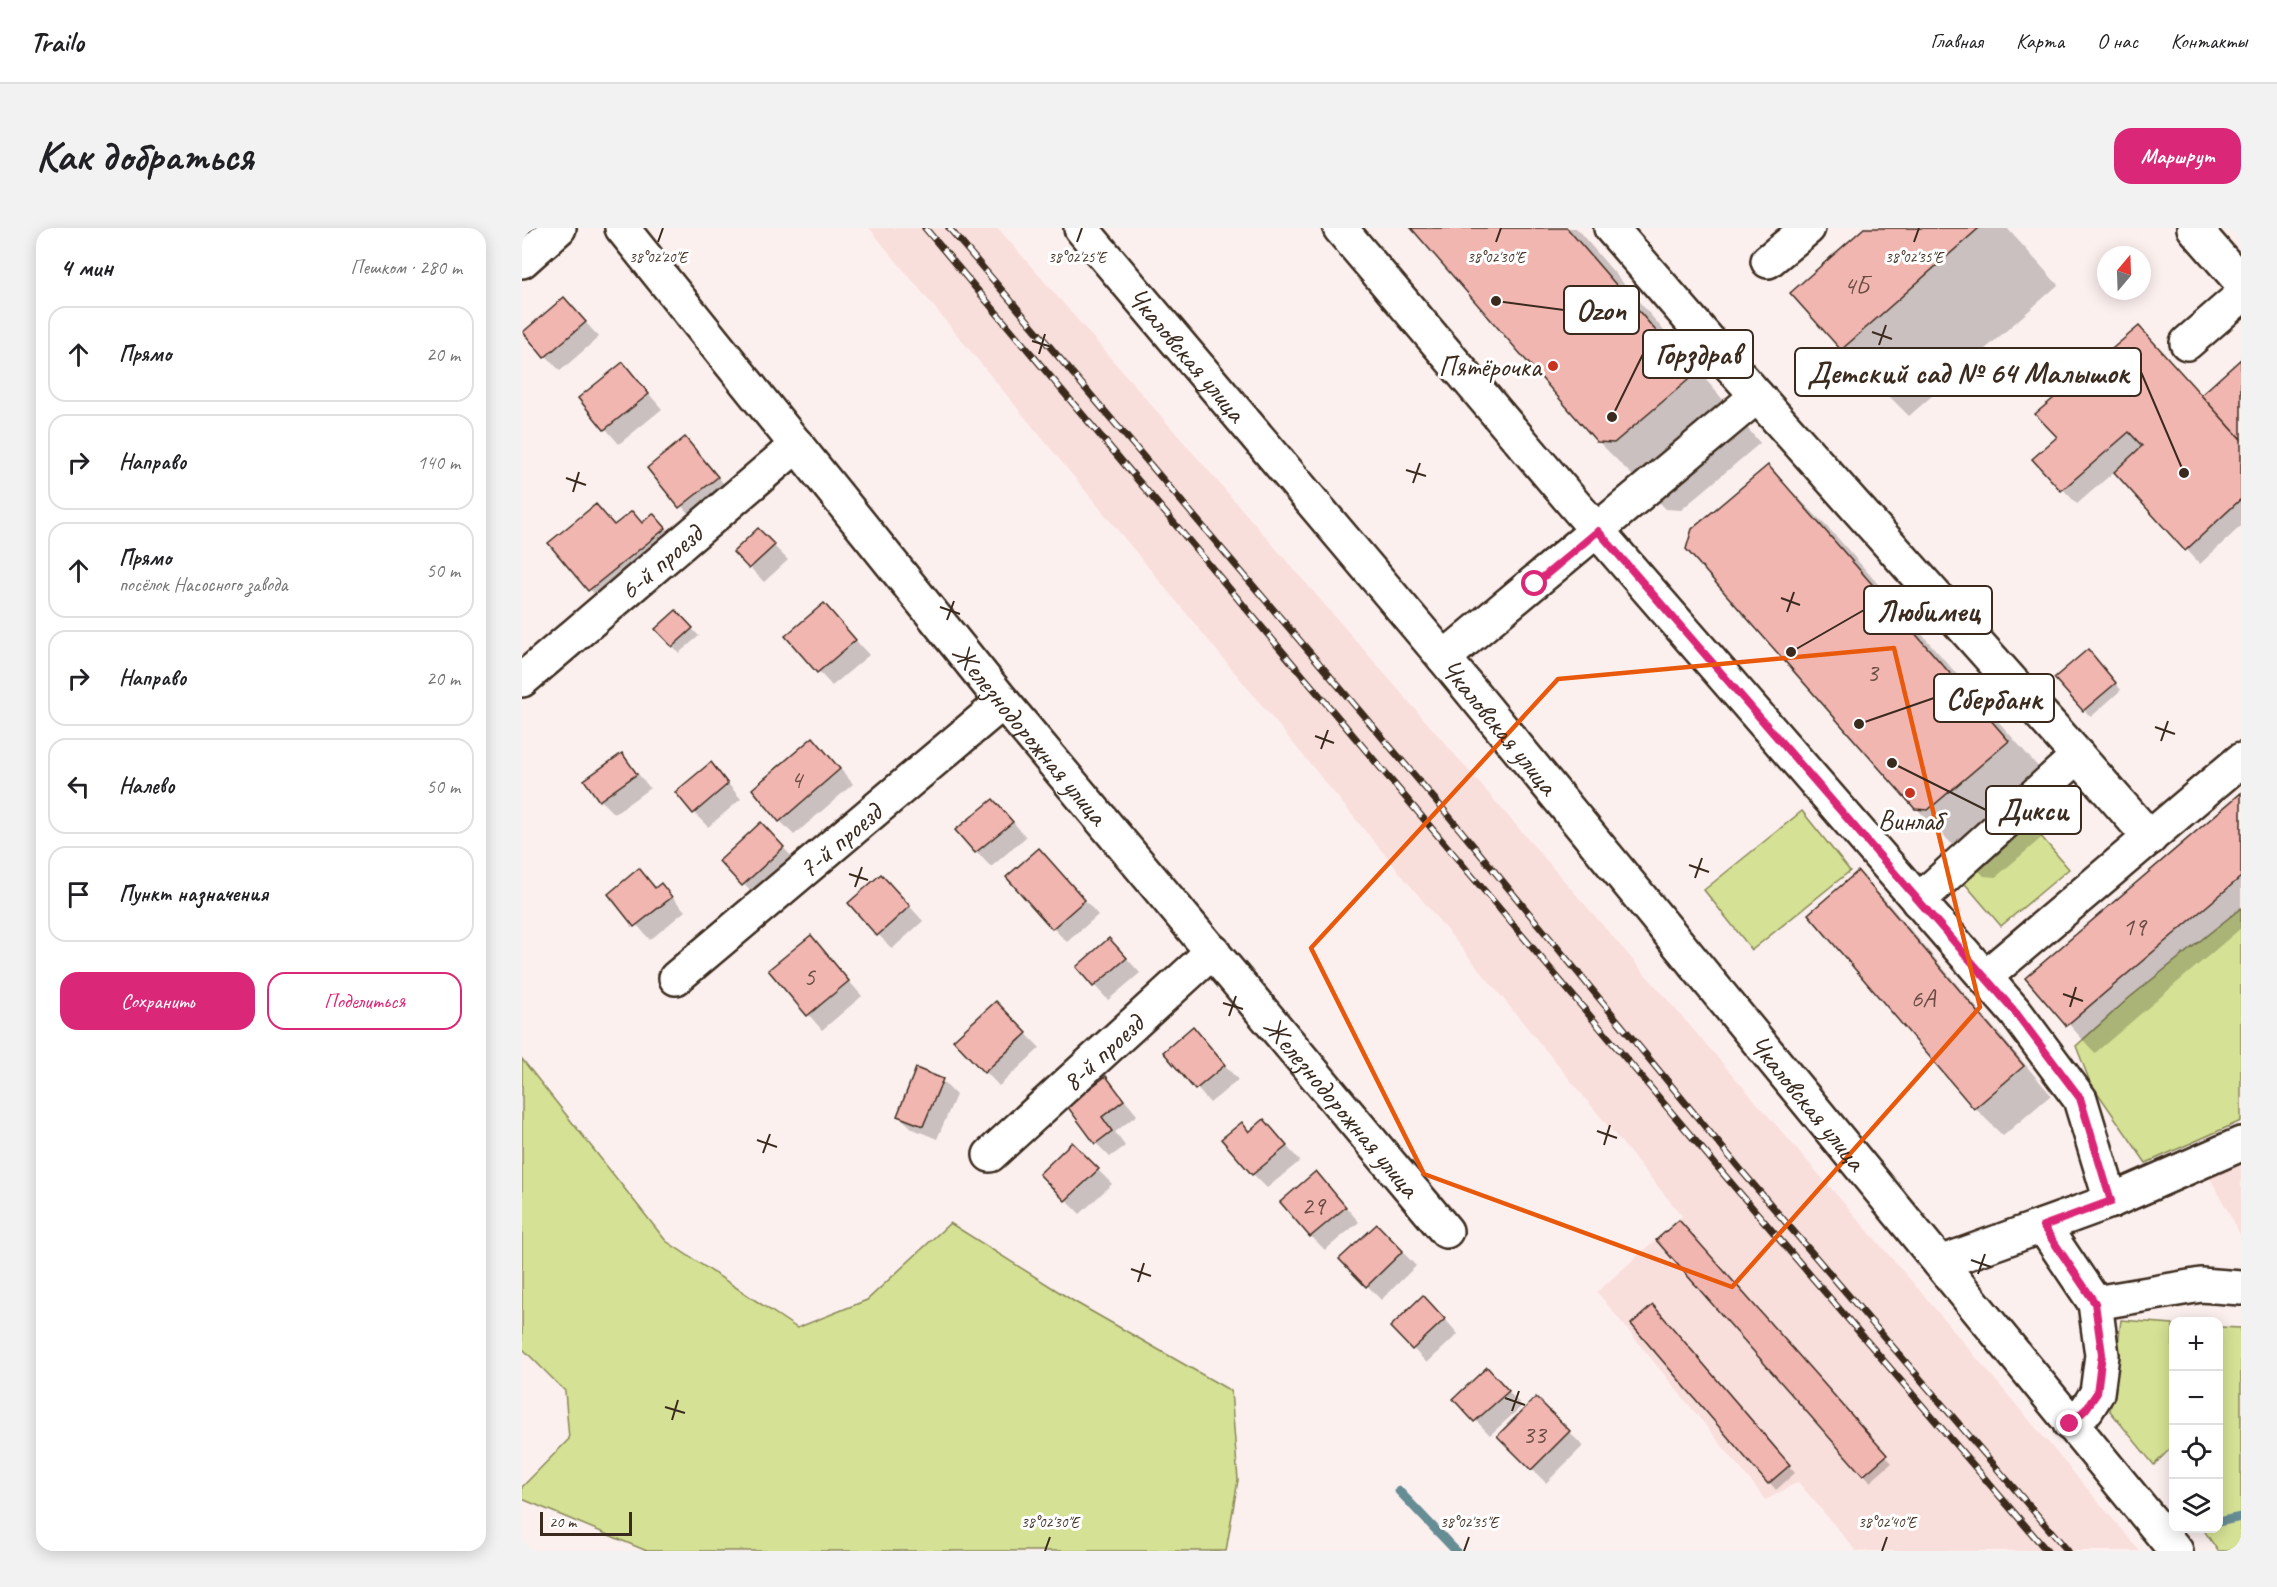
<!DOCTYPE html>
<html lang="ru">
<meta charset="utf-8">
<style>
:root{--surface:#fff;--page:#f2f2f2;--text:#202124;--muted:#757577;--line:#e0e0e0;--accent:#db2777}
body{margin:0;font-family:Caveat,sans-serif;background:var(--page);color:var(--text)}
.controls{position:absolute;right:18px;bottom:18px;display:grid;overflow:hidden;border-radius:12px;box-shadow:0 3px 15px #0003}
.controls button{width:54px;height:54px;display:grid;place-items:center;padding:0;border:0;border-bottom:2px solid var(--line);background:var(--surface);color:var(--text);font:30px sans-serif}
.compass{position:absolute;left:1575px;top:18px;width:54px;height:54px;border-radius:50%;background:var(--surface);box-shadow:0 3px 15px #0003;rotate:19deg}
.scale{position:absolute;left:18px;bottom:15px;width:92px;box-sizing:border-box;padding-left:6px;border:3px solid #3b2a1e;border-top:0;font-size:16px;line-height:21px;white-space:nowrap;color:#3b2a1e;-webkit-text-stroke:4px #fff;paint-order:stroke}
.stop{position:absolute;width:18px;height:18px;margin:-14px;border:4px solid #db2777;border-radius:50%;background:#fff}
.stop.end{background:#db2777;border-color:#fff;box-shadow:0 2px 6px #0008}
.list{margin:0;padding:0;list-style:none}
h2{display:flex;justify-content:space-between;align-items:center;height:78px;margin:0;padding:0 24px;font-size:26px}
h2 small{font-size:20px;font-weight:400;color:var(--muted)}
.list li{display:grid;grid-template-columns:39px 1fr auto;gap:18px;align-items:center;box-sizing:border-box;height:96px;margin:0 12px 12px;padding:0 12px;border:2px solid var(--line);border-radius:18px}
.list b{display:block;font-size:22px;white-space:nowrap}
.list p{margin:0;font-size:20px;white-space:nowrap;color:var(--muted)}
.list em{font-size:20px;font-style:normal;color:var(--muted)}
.actions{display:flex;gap:12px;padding:18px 24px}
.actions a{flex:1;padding:14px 0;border:2px solid var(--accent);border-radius:18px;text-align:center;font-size:21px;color:var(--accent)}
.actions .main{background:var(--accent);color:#fff}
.icon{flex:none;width:33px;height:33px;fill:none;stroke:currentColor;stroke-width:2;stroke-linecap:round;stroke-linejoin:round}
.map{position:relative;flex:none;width:1719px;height:1323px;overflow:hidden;border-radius:18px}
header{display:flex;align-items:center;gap:36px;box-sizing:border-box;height:84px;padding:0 30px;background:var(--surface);border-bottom:2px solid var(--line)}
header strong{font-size:28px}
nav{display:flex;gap:33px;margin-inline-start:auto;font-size:21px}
.intro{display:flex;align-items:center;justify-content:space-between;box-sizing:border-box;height:144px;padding:0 36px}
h1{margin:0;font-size:42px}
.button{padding:15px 27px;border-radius:18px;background:var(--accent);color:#fff;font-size:21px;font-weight:700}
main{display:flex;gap:36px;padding:0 36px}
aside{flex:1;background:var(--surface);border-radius:18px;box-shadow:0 3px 15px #0003}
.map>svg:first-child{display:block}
.built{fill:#f9dfdc}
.green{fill:#d5e194;stroke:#888659;stroke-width:1.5}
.shadow{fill:#0003}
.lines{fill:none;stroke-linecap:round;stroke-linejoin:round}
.stream{stroke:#668c94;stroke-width:9}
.building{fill:#f2b6b1;stroke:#3b2a1e;stroke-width:1.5}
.minor-casing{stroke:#3b2a1e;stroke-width:38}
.minor{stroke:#fff;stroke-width:33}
.rail-casing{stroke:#3b2a1e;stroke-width:7}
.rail{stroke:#fff;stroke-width:4.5;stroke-dasharray:14;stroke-linecap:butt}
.route{stroke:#db2777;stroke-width:8}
.marked{fill:none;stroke:#e8590c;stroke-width:4.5;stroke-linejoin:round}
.ticks{fill:none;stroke:#3b2a1e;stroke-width:2}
.poi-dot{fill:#c8321e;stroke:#fff;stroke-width:2}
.labels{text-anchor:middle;stroke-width:6;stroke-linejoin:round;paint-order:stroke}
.number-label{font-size:26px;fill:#694d43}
.street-label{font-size:28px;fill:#3b2a1e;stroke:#fff}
.poi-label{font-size:28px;fill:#3b2a1e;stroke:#fff;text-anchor:end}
.ticks-label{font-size:15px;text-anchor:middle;fill:#3b2a1e;stroke:#fff;stroke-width:6;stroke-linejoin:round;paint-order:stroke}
.leader{fill:none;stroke:#3b2a1e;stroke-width:2}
.callout-dot{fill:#3b2a1e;stroke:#fff;stroke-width:2}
.callout{fill:#fff;stroke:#3b2a1e;stroke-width:2}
.callout-label{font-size:30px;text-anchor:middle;font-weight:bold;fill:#3b2a1e}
</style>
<header>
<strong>Trailo</strong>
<nav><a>Главная</a><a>Карта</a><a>О нас</a><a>Контакты</a></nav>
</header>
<div class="intro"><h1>Как добраться</h1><a class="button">Маршрут</a></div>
<main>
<aside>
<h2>4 мин<small>Пешком · 280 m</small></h2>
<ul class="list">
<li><svg class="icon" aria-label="ahead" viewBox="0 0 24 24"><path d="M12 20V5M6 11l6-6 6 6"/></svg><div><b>Прямо</b></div><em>20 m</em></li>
<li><svg class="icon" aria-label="right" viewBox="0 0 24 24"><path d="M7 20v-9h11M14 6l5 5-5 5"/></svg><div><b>Направо</b></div><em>140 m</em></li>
<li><svg class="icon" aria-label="ahead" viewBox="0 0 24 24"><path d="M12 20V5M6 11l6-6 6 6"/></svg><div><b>Прямо</b><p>посёлок Насосного завода</p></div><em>50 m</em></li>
<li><svg class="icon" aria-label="right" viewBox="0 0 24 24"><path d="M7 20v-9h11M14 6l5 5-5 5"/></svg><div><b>Направо</b></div><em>20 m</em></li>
<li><svg class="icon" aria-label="left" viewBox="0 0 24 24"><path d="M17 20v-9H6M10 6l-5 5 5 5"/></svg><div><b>Налево</b></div><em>50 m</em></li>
<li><svg class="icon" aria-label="arrive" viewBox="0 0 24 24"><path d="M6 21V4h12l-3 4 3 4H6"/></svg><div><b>Пункт назначения</b></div></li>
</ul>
<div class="actions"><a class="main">Сохранить</a><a>Поделиться</a></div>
</aside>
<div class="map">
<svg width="1719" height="1323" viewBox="0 0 1719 1323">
<rect width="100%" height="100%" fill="#fcf0ef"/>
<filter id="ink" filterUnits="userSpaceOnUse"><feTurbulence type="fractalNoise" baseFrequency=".0167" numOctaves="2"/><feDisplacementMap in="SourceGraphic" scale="12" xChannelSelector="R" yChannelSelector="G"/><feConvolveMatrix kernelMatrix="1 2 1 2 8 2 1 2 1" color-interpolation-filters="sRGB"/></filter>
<g filter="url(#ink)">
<g class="built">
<path d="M347,0H476L1399,1064L1618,1323H1334L1276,1254L1244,1272L1075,1064L1160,988Z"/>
<path d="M1719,934V1008L1687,948Z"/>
</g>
<g class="green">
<path d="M1280,583L1328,643L1230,722L1182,662Z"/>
<path d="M1506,593L1547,641L1479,698L1438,650Z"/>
<path d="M1719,680V893L1624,935L1568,854L1554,818L1607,770Z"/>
<path d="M0,831L144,1013L275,1100L345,1072L428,995L553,1074L709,1163L716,1252L704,1323H125L0,1271V1259L47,1211L43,1163L0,1120Z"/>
<path d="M1599,1092L1651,1096V1218L1632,1237L1588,1183Z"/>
<path d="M1697,1099L1719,1100V1323H1696L1681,1301L1696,1300Z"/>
</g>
<g class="shadow">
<path d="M891,0H1054L1238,215L1159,282L1144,281L1076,213Z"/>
<path d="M1344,0H1485L1536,57L1387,188L1320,121Z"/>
<path d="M42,71L77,109L38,143L3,104Z"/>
<path d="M1719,132V298L1678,336L1593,243L1555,276L1512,231L1680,168Z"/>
<path d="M101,136L140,181L97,216L58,171Z"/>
<path d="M163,211L209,264L173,293L127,240Z"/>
<path d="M1246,239L1313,307L1553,581L1474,649L1462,648L1394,580Z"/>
<path d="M74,278L94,298L121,296L131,287L153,309L88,384L28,315Z"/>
<path d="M236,302L266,332L242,354L213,324Z"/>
<path d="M302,377L347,427L310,458L265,408Z"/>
<path d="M154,384L177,408L157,425L135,401Z"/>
<path d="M1572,430L1599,462L1569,489L1562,482Z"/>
<path d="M305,525L331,556L272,607L258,593Z"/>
<path d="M100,527L128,560L92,586L78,572Z"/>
<path d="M189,536L219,571L186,599L172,585Z"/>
<path d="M1719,567V700L1573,825L1505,750Z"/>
<path d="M485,587L504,609L469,639L435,603Z"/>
<path d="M253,611L275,634L236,671L199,633Z"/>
<path d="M531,636L576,687L545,714L531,700Z"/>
<path d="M117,642L135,660L139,657L163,683L128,712L88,666Z"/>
<path d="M1336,645L1364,673L1529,867L1481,908L1453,880Z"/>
<path d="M373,662L401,693L370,721L356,706Z"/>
<path d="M288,709L340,768L300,802L249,743Z"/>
<path d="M601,726L618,745L586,772L556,740Z"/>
<path d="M488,789L518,820L477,858L434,812Z"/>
<path d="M671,801L716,852L688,875L643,824Z"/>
<path d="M584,850L615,887L593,904L603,918L588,929L574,915Z"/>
<path d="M420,853L434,867L415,911L391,901L376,887Z"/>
<path d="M742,893L778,933L745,960L731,946L720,896L728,905Z"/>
<path d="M550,916L590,956L558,986L519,946Z"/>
<path d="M794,945L837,994L803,1022L789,1008Z"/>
<path d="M1164,1000L1370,1235L1348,1254L1342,1247Z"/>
<path d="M869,1012L894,1038L859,1072L820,1031Z"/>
<path d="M916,1083L936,1106L905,1135L870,1099Z"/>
<path d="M1138,1086L1273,1245L1254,1262L1111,1096Z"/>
<path d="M979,1156L1000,1178L968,1207L933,1171Z"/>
<path d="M1014,1171L1061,1218L1024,1255L977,1208Z"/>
</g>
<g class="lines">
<g class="stream">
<path d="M877,1263L934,1323"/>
<path d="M1696,1294L1719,1289"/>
</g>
</g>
<g class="building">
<path d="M889,0H1045L1172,147L1092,215L1075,214Z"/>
<path d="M1342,0H1457L1319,122L1268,65Z"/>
<path d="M42,69L64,94L22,130L1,104Z"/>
<path d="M1617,98L1719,211V271L1663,323L1592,244L1620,218L1607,204L1539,263L1510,231L1535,209L1513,186Z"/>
<path d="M1719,131V211L1679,167Z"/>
<path d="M101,134L127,166L82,202L56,170Z"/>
<path d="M163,209L196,249L157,280L125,240Z"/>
<path d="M1246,237L1487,513L1406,582L1393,581L1164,321L1170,301Z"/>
<path d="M74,276L92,297L110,283L120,295L131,285L144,300L66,363L26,315Z"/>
<path d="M236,300L253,317L227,341L211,324Z"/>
<path d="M302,375L334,412L295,445L263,408Z"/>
<path d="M154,382L171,400L150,419L133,401Z"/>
<path d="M1566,421L1594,455L1561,483L1532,450Z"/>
<path d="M291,509L318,541L257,594L230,561Z"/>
<path d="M100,525L115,546L77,573L62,552Z"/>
<path d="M189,534L206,556L171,586L153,564Z"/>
<path d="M1719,565V649L1544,798L1503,750Z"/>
<path d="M471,571L491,594L453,625L433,602Z"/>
<path d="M239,594L262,619L220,658L197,633Z"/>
<path d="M517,620L563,672L530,701L484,649Z"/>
<path d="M117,640L133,660L139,655L150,669L112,699L86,666Z"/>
<path d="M1336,643L1502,838L1452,881L1286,686Z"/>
<path d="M359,646L388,678L355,708L326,675Z"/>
<path d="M289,707L327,753L285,788L246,742Z"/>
<path d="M587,710L605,730L571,759L554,739Z"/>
<path d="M474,773L505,805L462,845L431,812Z"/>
<path d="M671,798L703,837L673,862L641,824Z"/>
<path d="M394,840L421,851L401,898L375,888Z"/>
<path d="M584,848L602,872L580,889L590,903L573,916L545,878Z"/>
<path d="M742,891L765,918L730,947L699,911L720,894L727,904Z"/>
<path d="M550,914L577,941L543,973L517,946Z"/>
<path d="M794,943L824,979L788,1009L758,974Z"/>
<path d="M1157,992L1365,1227L1341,1248L1134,1012Z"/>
<path d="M855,996L881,1023L844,1059L817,1031Z"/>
<path d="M901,1067L923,1091L890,1122L868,1099Z"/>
<path d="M1131,1077L1268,1237L1246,1256L1109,1096Z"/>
<path d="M965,1139L987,1163L952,1194L931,1171Z"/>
<path d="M1014,1169L1048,1203L1009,1242L975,1208Z"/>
</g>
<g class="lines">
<g class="minor-casing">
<g id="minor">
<path id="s1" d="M100,0L481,474L924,1003"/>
<path id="s2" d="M559,0L922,430L1654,1323"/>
<path d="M818,0L1052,276L1494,785L1558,871L1589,973"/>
<path d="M1089,0L1212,142L1556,528L1396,673"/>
<path d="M1672,0L1719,54"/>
<path d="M0,33L37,0"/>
<path d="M1246,33L1286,0"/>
<path d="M1665,115L1719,68"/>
<path d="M922,430L1235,168"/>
<path id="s3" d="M0,452L275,217"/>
<path d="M1556,528L1628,610"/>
<path d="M1463,749L1719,532"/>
<path id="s4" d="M154,750L481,474"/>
<path id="s5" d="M468,927L691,723"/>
<path d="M1521,998L1573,1075L1580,1127L1575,1165L1565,1181L1548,1196"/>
<path d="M1418,1035L1589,973L1719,916"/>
<path d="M1573,1075L1679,1057L1719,1060"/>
</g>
</g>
<use href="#minor" class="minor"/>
<g class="rail-casing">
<g id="rail">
<path d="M403,0L1198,942L1525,1323"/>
<path d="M427,0L921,581L1218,941L1546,1323"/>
</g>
</g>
<use href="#rail" class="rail"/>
</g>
</g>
<g class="lines" filter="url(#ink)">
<path class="route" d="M1013,356L1076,303L1494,785L1558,870L1589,973L1521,998L1573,1075L1580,1126L1575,1165L1564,1181L1548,1196"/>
</g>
<path class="marked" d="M1372,420L1458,779L1210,1059L902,946L789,720L1036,451Z"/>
<path class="ticks" d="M136,14L141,0M555,14L560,0M974,14L979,0M1392,14L1397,0M1350,104L1370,111M510,113L530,119M1357,117L1364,97M517,126L523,106M884,242L904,248M44,250L64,257M891,255L898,235M51,264L57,244M1259,370L1278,377M418,379L438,386M1265,384L1272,364M425,392L432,373M1633,499L1653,506M793,508L812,515M1639,513L1646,493M799,521L806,502M1167,637L1187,644M327,646L346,652M1173,650L1180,630M333,659L340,639M1541,766L1561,773M701,775L721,781M1548,779L1554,759M707,788L714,768M1075,903L1095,910M235,912L255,919M1082,917L1088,897M241,925L248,906M1449,1032L1469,1039M609,1041L629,1048M1456,1046L1463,1026M616,1054L622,1035M983,1170L1003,1177M143,1179L163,1185M990,1183L997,1163M150,1192L156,1172M523,1323L528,1309M942,1323L947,1309M1360,1323L1365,1309"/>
<g class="poi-dot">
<circle cx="1031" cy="138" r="6"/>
<circle cx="1388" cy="565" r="6"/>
</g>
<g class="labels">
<g class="number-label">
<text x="1334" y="66">4Б</text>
<text x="1350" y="453">3</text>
<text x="274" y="560">4</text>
<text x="1612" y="707">19</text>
<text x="287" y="757">5</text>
<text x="1401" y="779">6А</text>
<text x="791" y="986">29</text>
<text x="1012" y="1215">33</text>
</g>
<g class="street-label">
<text dy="10" stroke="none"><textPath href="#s2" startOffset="165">Чкаловская улица</textPath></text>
<text dy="10" stroke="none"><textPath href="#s3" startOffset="182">6-й проезд</textPath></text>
<text dy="10" stroke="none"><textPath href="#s2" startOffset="651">Чкаловская улица</textPath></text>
<text dy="10" stroke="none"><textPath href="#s1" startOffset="650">Железнодорожная улица</textPath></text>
<text dy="10" stroke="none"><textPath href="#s4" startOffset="214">7-й проезд</textPath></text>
<text dy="10" stroke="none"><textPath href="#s5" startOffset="152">8-й проезд</textPath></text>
<text dy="10" stroke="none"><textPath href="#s2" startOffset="1137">Чкаловская улица</textPath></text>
<text dy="10" stroke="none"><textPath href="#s1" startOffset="1136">Железнодорожная улица</textPath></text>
</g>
<g class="poi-label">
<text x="1019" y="148">Пятёрочка</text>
<text x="1388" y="602" text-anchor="middle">Винлаб</text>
</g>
</g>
<g class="ticks-label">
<text x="136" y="34">38°02'20"E</text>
<text x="555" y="34">38°02'25"E</text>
<text x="974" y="34">38°02'30"E</text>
<text x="1392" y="34">38°02'35"E</text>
<text x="528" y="1299">38°02'30"E</text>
<text x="947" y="1299">38°02'35"E</text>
<text x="1365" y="1299">38°02'40"E</text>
</g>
<path class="leader" d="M974 73L1042 82M1090 189L1121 126M1662 245L1619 144M1269 424L1342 382M1337 496L1412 470M1370 535L1464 582"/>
<g class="callout-dot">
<circle cx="974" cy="73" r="6"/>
<circle cx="1090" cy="189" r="6"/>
<circle cx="1662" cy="245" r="6"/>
<circle cx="1269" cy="424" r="6"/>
<circle cx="1337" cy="496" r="6"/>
<circle cx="1370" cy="535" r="6"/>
</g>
<g class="callout">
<rect x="1042" y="58" width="75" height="48" rx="6"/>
<rect x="1121" y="102" width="110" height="48" rx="6"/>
<rect x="1273" y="120" width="346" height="48" rx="6"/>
<rect x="1342" y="358" width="128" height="48" rx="6"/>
<rect x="1412" y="446" width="120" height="48" rx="6"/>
<rect x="1464" y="558" width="95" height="48" rx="6"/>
</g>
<g class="callout-label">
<text x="1079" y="92">Ozon</text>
<text x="1176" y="136">Горздрав</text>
<text x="1446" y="155">Детский сад № 64 Малышок</text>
<text x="1406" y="393">Любимец</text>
<text x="1472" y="481">Сбербанк</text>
<text x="1511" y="592">Дикси</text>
</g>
</svg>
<div class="controls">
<button>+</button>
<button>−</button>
<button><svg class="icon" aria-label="locate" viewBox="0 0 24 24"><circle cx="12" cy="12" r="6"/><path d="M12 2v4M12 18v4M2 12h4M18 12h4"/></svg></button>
<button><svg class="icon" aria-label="layers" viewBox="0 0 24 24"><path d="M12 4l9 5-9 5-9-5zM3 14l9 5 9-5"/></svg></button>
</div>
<svg class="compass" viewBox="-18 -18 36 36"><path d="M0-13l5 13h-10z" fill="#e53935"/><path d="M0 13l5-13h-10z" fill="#757577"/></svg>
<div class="scale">20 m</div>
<div class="stop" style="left:1013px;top:356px"></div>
<div class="stop end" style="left:1548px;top:1196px"></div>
</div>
</main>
